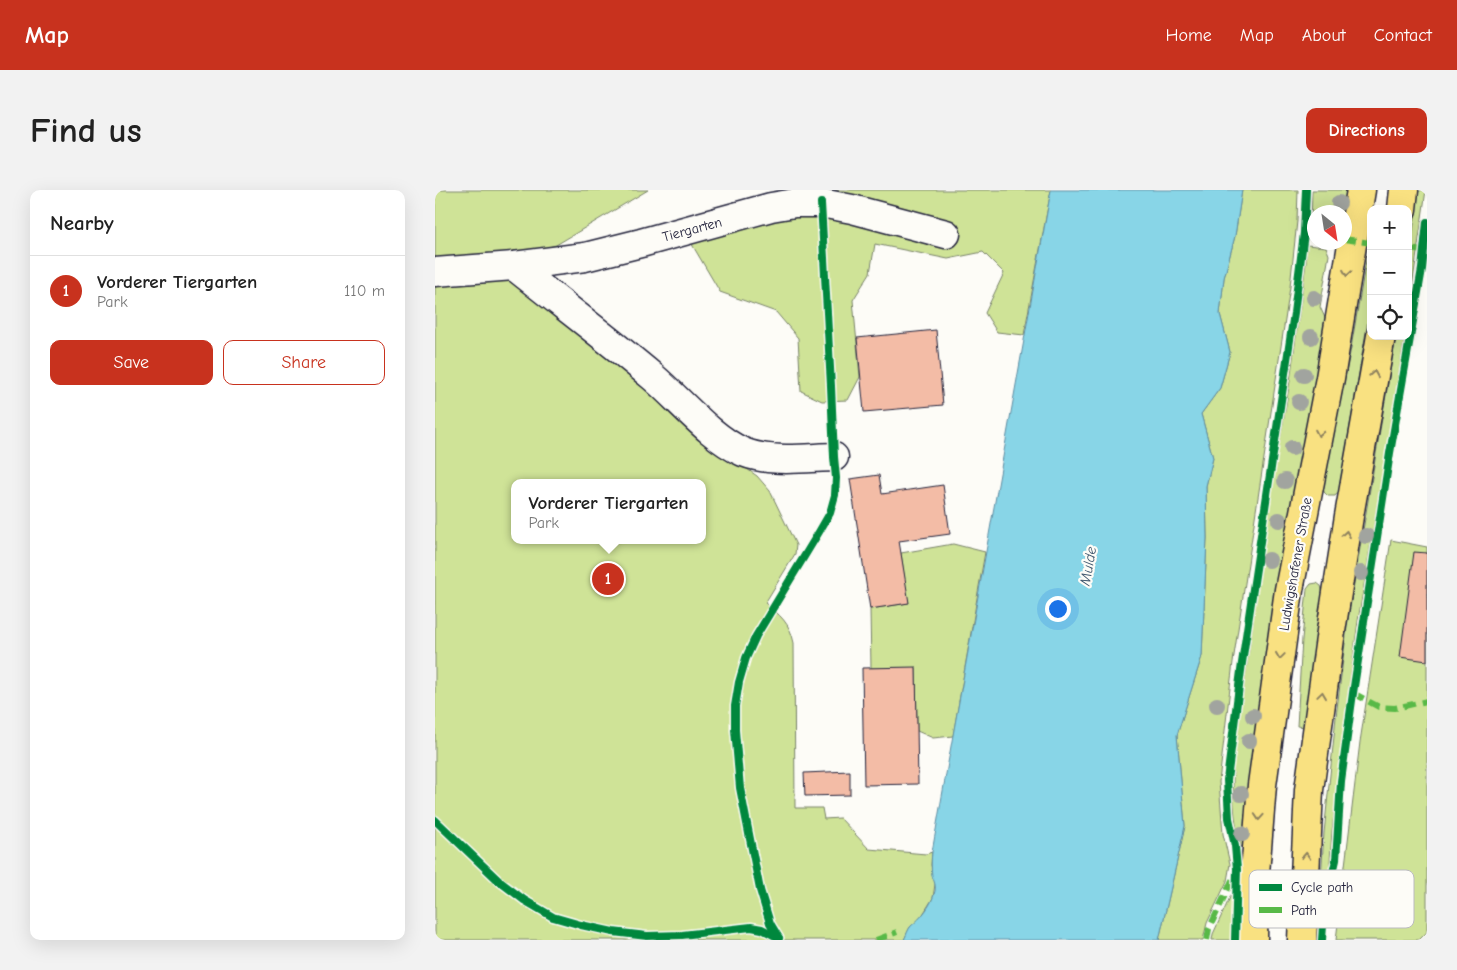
<!DOCTYPE html>
<meta charset="utf-8">
<style>
:root{--surface:#fff;--page:#f2f2f2;--text:#222;--muted:#767676;--line:#e0e0e0;--accent:#c8321e}
body{margin:0;font-family:"Comic Neue",sans-serif;background:var(--page);color:var(--text)}
.controls{position:absolute;right:15px;top:15px;display:grid;overflow:hidden;border-radius:10px;box-shadow:0 5px 20px #0002}
.controls button{width:45px;height:45px;display:grid;place-items:center;padding:0;border:0;border-bottom:1px solid var(--line);background:var(--surface);color:var(--text);font:25px sans-serif}
.compass{position:absolute;left:872px;top:15px;width:45px;height:45px;border-radius:50%;background:var(--surface);box-shadow:0 5px 20px #0002;rotate:150deg}
.you{position:absolute;left:622px;top:418px;width:18px;height:18px;margin:-12px;border:4px solid #fff;border-radius:50%;background:#1a73e8;box-shadow:0 0 0 8px #1a73e833}
.badge{display:grid;place-items:center;width:32px;height:32px;border-radius:50%;background:var(--accent);color:#fff;font-size:16px;font-weight:700}
.pin{position:absolute;translate:-50% -50%;border:2px solid #fff;box-shadow:0 1px 5px #0006}
.popup{position:absolute;left:76px;top:289px;width:195px;height:65px;box-sizing:border-box;display:grid;place-content:center;border-radius:10px;background:var(--surface);filter:drop-shadow(0 1px 4px #0005);font-size:16px;white-space:nowrap;color:var(--muted)}
.popup b{font-size:19px;color:var(--text)}
.popup::after{content:'';position:absolute;left:50%;top:100%;margin-left:-10px;border:10px solid transparent;border-top-color:var(--surface)}
.list{margin:0;padding:0;list-style:none}
h2{display:flex;justify-content:space-between;align-items:center;height:65px;margin:0;padding:0 20px;font-size:21px}
h2 small{font-size:16px;font-weight:400;color:var(--muted)}
.list li{display:grid;grid-template-columns:32px 1fr auto;gap:15px;align-items:center;box-sizing:border-box;height:70px;padding:0 20px;border-top:1px solid var(--line)}
.list b{display:block;font-size:19px;white-space:nowrap}
.list p{margin:0;font-size:16px;white-space:nowrap;color:var(--muted)}
.list em{font-size:16px;font-style:normal;color:var(--muted)}
.actions{display:flex;gap:10px;padding:15px 20px}
.actions a{flex:1;padding:11px 0;border:1px solid var(--accent);border-radius:10px;text-align:center;font-size:18px;color:var(--accent)}
.actions .main{background:var(--accent);color:#fff}
.icon{flex:none;width:28px;height:28px;fill:none;stroke:currentColor;stroke-width:2;stroke-linecap:round;stroke-linejoin:round}
.map{position:relative;flex:none;width:992px;height:750px;overflow:hidden;border-radius:10px}
header{display:flex;align-items:center;gap:30px;box-sizing:border-box;height:70px;padding:0 25px;background:var(--accent);color:#fff}
header strong{font-size:24px}
nav{display:flex;gap:28px;margin-inline-start:auto;font-size:18px}
.intro{display:flex;align-items:center;justify-content:space-between;box-sizing:border-box;height:120px;padding:0 30px}
h1{margin:0;font-size:35px}
.button{padding:12px 22px;border-radius:10px;background:var(--accent);color:#fff;font-size:18px;font-weight:700}
main{display:flex;gap:30px;padding:0 30px}
aside{flex:1;background:var(--surface);border-radius:10px;box-shadow:0 5px 20px #0002}
.map>svg:first-child{display:block}
.green{fill:#cfe397;stroke:#788269;fill-rule:evenodd}
.water{fill:#88d5e7;stroke:#5f8da2}
.building{fill:#f3bca6;stroke:#22223b}
.lines{fill:none;stroke-linecap:round;stroke-linejoin:round}
.minor-casing{stroke:#22223b;stroke-width:31}
.major-casing{stroke:#22223b;stroke-width:31}
.minor{stroke:#fdfcf7;stroke-width:28}
.major{stroke:#f9e181;stroke-width:28}
.quiet{stroke:#58b947;stroke-width:6;stroke-dasharray:12 6;stroke-linecap:butt}
.cycleway-casing{stroke:#fdfcf7;stroke-width:11}
.cycleway{stroke:#00873e;stroke-width:8}
.tree{fill:#a1a49f}
.oneway{stroke:#8e825e}
.labels{text-anchor:middle;stroke-width:4.5;stroke-linejoin:round;paint-order:stroke}
.street-label{font-size:14px;fill:#22223b;stroke:#fdfcf7}
.water-label{font-size:15px;font-style:italic;fill:#41586f;stroke:#fdfcf7}
.key{fill:#fdfcf7;stroke:#bbbbbf;stroke-width:1}
.key-label{font-size:14px;fill:#22223b}
</style>
<header>
<strong>Map</strong>
<nav><a>Home</a><a>Map</a><a>About</a><a>Contact</a></nav>
</header>
<div class="intro"><h1>Find us</h1><a class="button">Directions</a></div>
<main>
<aside>
<h2>Nearby<small></small></h2>
<ul class="list">
<li><span class="badge">1</span><div><b>Vorderer Tiergarten</b><p>Park</p></div><em>110 m</em></li>
</ul>
<div class="actions"><a class="main">Save</a><a>Share</a></div>
</aside>
<div class="map">
<svg width="992" height="750" viewBox="0 0 992 750">
<rect width="100%" height="100%" fill="#fdfcf7"/>
<filter id="ink" filterUnits="userSpaceOnUse"><feTurbulence type="fractalNoise" baseFrequency=".02" numOctaves="2"/><feDisplacementMap in="SourceGraphic" scale="10" xChannelSelector="R" yChannelSelector="G"/><feConvolveMatrix kernelMatrix="1 2 1 2 8 2 1 2 1" color-interpolation-filters="sRGB"/></filter>
<g filter="url(#ink)">
<g class="green">
<path d="M0,0H213L121,55L81,66L91,95L283,259L322,286L335,301L361,355L360,364L330,413C345,425 355,433 359,453L360,618H387L389,629L405,628L434,659L491,664L497,662L496,675L500,694L498,708L485,729L481,734L475,737L469,750H0ZM79,293H267V350H79Z"/>
<path d="M357,0H616L589,145L562,142L550,123L569,83L548,62L513,69L440,54L435,83L418,110L425,187L413,210L387,211L366,201L363,148L341,122L285,102L255,51Z"/>
<path d="M807,0H863L862,31L855,97L798,472L784,592L788,644L795,674L792,691L772,733L768,750H724L750,636L742,545L767,466L772,348L771,296L778,268L766,224L785,198L795,162L785,124L789,88L800,46Z"/>
<path d="M877,0H912L909,22H879V36H876Z"/>
<path d="M984,0H991L973,125V74Z"/>
<path d="M872,55L891,57L894,65L885,117L892,132L812,654L806,657C798,629 798,603 798,574L836,304L855,191L871,73Z"/>
<path d="M936,58V112L904,301L900,306H893L889,302L888,297L916,158L933,59Z"/>
<path d="M961,146H970L923,431L910,527L897,641L894,687L885,706L889,643L901,527L913,429Z"/>
<path d="M956,350L992,357V742L984,750H901L925,552Z"/>
<path d="M518,354L550,362L518,546L498,548L482,541L481,478H436L435,419L473,413L466,363Z"/>
<path d="M882,393L886,396L888,404L870,537L862,536L867,449L872,399L876,394Z"/>
<path d="M797,703V750H777L778,744Z"/>
</g>
<path class="water" d="M616,0H807L800,46L789,88L785,124L795,162L785,198L766,224L778,268L771,296L772,348L767,466L742,545L750,636L724,750H469C471,746 473,739 476,736C486,728 497,715 500,701C501,695 499,691 497,686C496,678 496,670 497,662Z"/>
<g class="building">
<path d="M501,140L508,215L429,222L422,148Z"/>
<path d="M444,285L447,304L508,295L515,344L464,351L474,413L435,419L415,289Z"/>
<path d="M979,362L992,363V471L965,467Z"/>
<path d="M481,477L483,594L429,595L427,478Z"/>
<path d="M415,581V605L370,606L369,583Z"/>
</g>
<g class="lines">
<g class="minor-casing">
<g id="minor">
<path d="M79,76C125,113 173,149 218,187C245,210 276,248 308,262C336,273 369,268 399,267"/>
<path d="M0,82L79,76L150,67L206,53L336,17L360,13H386L417,19L511,44"/>
</g>
</g>
<g class="major-casing">
<g id="major">
<path d="M967,19L969,0"/>
<path d="M818,750L819,696L827,595L854,400L895,188L926,0"/>
<path d="M867,750L874,600L896,441L914,326L946,146"/>
</g>
</g>
<use href="#minor" class="minor"/>
<use href="#major" class="major"/>
<g class="quiet">
<path d="M909,49L936,53"/>
<path d="M973,59L989,61"/>
<path d="M918,503L944,517L960,518L992,511"/>
<path d="M441,750L462,742"/>
<path d="M772,750L774,739L799,686"/>
</g>
<g class="cycleway-casing">
<g id="cycleway">
<path d="M0,630L64,691L89,710L118,727L146,735L178,742L212,746L247,745L316,737L327,739L344,748"/>
<path d="M344,748L335,733L325,700L305,598L300,540V516L304,492L311,468L321,446L384,342L395,323L400,305L401,288L399,267L396,196L386,13"/>
<path d="M800,750L802,679L800,656L794,628L792,590L807,473L859,123L869,43L871,0"/>
<path d="M887,750L889,721L901,670L906,591L918,503L955,263L987,79L992,32"/>
</g>
</g>
<use href="#cycleway" class="cycleway"/>
</g>
<g class="tree">
<circle cx="904" cy="13" r="8"/>
<circle cx="879" cy="108" r="8"/>
<circle cx="876" cy="147" r="8"/>
<circle cx="869" cy="185" r="8"/>
<circle cx="864" cy="212" r="8"/>
<circle cx="857" cy="258" r="8"/>
<circle cx="850" cy="291" r="8"/>
<circle cx="844" cy="330" r="8"/>
<circle cx="931" cy="346" r="8"/>
<circle cx="834" cy="370" r="8"/>
<circle cx="926" cy="383" r="8"/>
<circle cx="782" cy="515" r="8"/>
<circle cx="818" cy="526" r="8"/>
<circle cx="814" cy="551" r="8"/>
<circle cx="806" cy="604" r="8"/>
<circle cx="807" cy="644" r="8"/>
</g>
<defs><path id="oneway-chevron" d="M-2-3.5L2.5 0L-2 3.5" fill="none" stroke-width="1.6" stroke-linecap="round" stroke-linejoin="round" transform="scale(1.25)"/></defs>
<g class="oneway">
<use href="#oneway-chevron" transform="translate(912 83) rotate(99)"/>
<use href="#oneway-chevron" transform="translate(939 184) rotate(-80)"/>
<use href="#oneway-chevron" transform="translate(884 243) rotate(101)"/>
<use href="#oneway-chevron" transform="translate(911 344) rotate(-81)"/>
<use href="#oneway-chevron" transform="translate(845 466) rotate(98)"/>
<use href="#oneway-chevron" transform="translate(887 505) rotate(-82)"/>
<use href="#oneway-chevron" transform="translate(824 627) rotate(94)"/>
<use href="#oneway-chevron" transform="translate(871 666) rotate(-87)"/>
</g>
</g>
<g class="labels">
<g class="street-label">
<text transform="translate(257 39) rotate(-15)" y="5">Tiergarten</text>
<text transform="translate(860 374) rotate(-80)" y="5">Ludwigshafener Straße</text>
</g>
<g class="water-label">
<text transform="translate(653 376) rotate(-80)" y="5">Mulde</text>
</g>
</g>
<rect x="814" y="680" width="165" height="58" rx="8" class="key"/>
<rect x="824" y="694" width="23" height="7" fill="#00873e"/>
<rect x="824" y="717" width="23" height="6" fill="#58b947"/>
<g class="key-label">
<text x="856" y="702">Cycle path</text>
<text x="856" y="725">Path</text>
</g>
</svg>
<div class="controls">
<button>+</button>
<button>−</button>
<button><svg class="icon" aria-label="locate" viewBox="0 0 24 24"><circle cx="12" cy="12" r="6"/><path d="M12 2v4M12 18v4M2 12h4M18 12h4"/></svg></button>
</div>
<svg class="compass" viewBox="-18 -18 36 36"><path d="M0-13l5 13h-10z" fill="#e53935"/><path d="M0 13l5-13h-10z" fill="#767676"/></svg>
<div class="you"></div>
<div class="pin badge" style="left:173px;top:389px">1</div>
<div class="popup"><b>Vorderer Tiergarten</b>Park</div>
</div>
</main>
